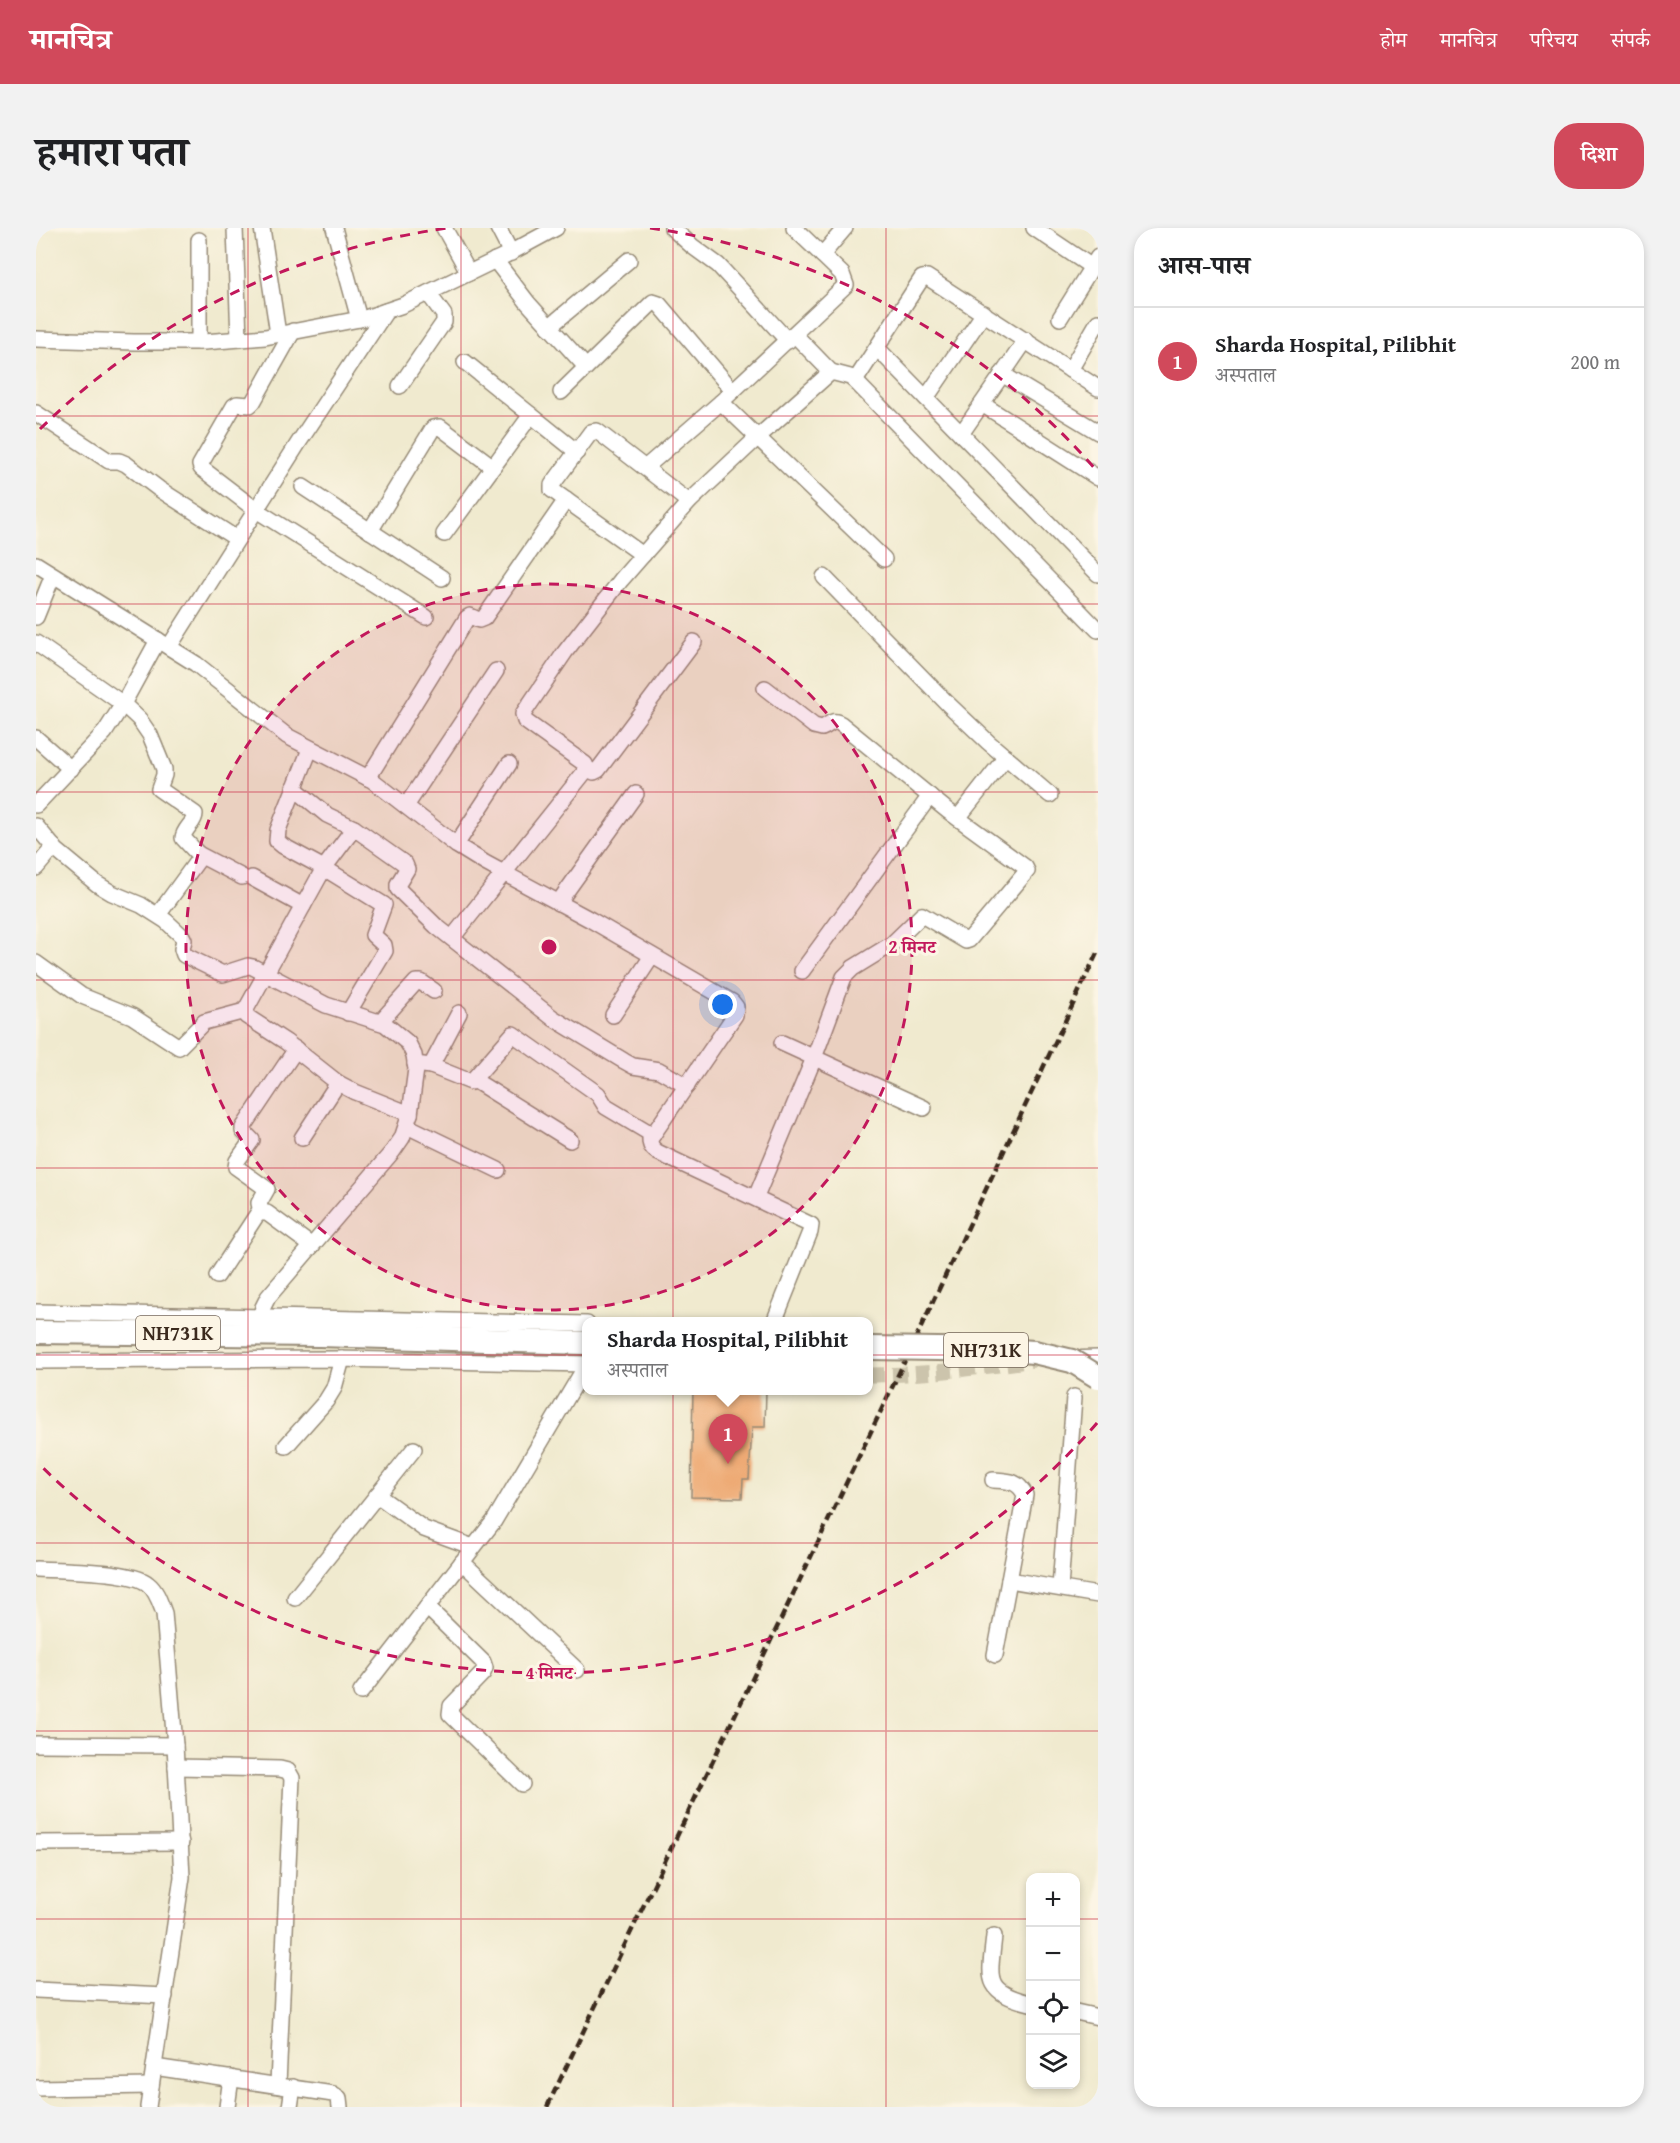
<!DOCTYPE html>
<html lang="hi">
<meta charset="utf-8">
<style>
:root{--surface:#fff;--page:#f2f2f2;--text:#202124;--muted:#757577;--line:#e0e0e0;--accent:#d1495b}
body{margin:0;font-family:"Gentium Book Plus","Noto Serif Devanagari",serif;background:var(--page);color:var(--text)}
.controls{position:absolute;right:18px;bottom:18px;display:grid;overflow:hidden;border-radius:12px;box-shadow:0 3px 9px #0003}
.controls button{width:54px;height:54px;display:grid;place-items:center;padding:0;border:0;border-bottom:2px solid var(--line);background:var(--surface);color:var(--text);font:30px sans-serif}
.you{position:absolute;left:687px;top:777px;width:21px;height:21px;margin:-15px;border:4px solid #fff;border-radius:50%;background:#1a73e8;box-shadow:0 0 0 9px #1a73e833}
.badge{display:grid;place-items:center;width:39px;height:39px;border-radius:50%;background:var(--accent);color:#fff;font-size:20px;font-weight:700}
.pin{position:absolute;translate:-50% -50px;filter:drop-shadow(0 2px 3px #0008)}
.pin::after{content:'';position:absolute;top:32px;width:21px;height:18px;background:inherit;clip-path:polygon(0 0,100% 0,50% 100%)}
.popup{position:absolute;left:546px;top:1089px;width:291px;height:78px;box-sizing:border-box;display:grid;place-content:center;border-radius:12px;background:var(--surface);filter:drop-shadow(0 2px 4px #0005);font-size:20px;white-space:nowrap;color:var(--muted)}
.popup b{font-size:22px;color:var(--text)}
.popup::after{content:'';position:absolute;left:50%;top:100%;margin-left:-12px;border:12px solid transparent;border-top-color:var(--surface)}
.list{margin:0;padding:0;list-style:none}
h2{display:flex;justify-content:space-between;align-items:center;height:78px;margin:0;padding:0 24px;font-size:26px}
h2 small{font-size:20px;font-weight:400;color:var(--muted)}
.list li{display:grid;grid-template-columns:39px 1fr auto;gap:18px;align-items:center;box-sizing:border-box;height:108px;padding:0 24px;border-top:2px solid var(--line)}
.list b{display:block;font-size:22px;white-space:nowrap}
.list p{margin:0;font-size:20px;white-space:nowrap;color:var(--muted)}
.list em{font-size:20px;font-style:normal;color:var(--muted)}
.icon{flex:none;width:33px;height:33px;fill:none;stroke:currentColor;stroke-width:2;stroke-linecap:round;stroke-linejoin:round}
.map{position:relative;flex:none;width:1062px;height:1879px;overflow:hidden;border-radius:24px}
header{display:flex;align-items:center;gap:36px;box-sizing:border-box;height:84px;padding:0 30px;background:var(--accent);color:#fff}
header strong{font-size:28px}
nav{display:flex;gap:33px;margin-inline-start:auto;font-size:21px}
.intro{display:flex;align-items:center;justify-content:space-between;box-sizing:border-box;height:144px;padding:0 36px}
h1{margin:0;font-size:42px}
.button{padding:15px 27px;border-radius:24px;background:var(--accent);color:#fff;font-size:21px;font-weight:700}
main{display:flex;gap:36px;padding:0 36px}
aside{flex:1;background:var(--surface);border-radius:24px;box-shadow:0 3px 9px #0003}
.map>svg:first-child{display:block}
.building{fill:#eeaa74}
.lines{fill:none;stroke-linecap:round;stroke-linejoin:round}
.minor-tunnel{stroke:#ccc4ac;stroke-width:15;stroke-dasharray:15 8;stroke-linecap:butt}
.minor-casing{stroke:#968a76;stroke-width:18}
.highway-casing{stroke:#968a76;stroke-width:26}
.minor{stroke:#fff;stroke-width:15}
.highway{stroke:#fff;stroke-width:22}
.rail{stroke:#3b2a1e;stroke-width:4.5;stroke-dasharray:9 4.5;stroke-linecap:butt}
.highway-bridge-casing{stroke:#968a76;stroke-width:26;stroke-linecap:butt}
.highway-bridge{stroke:#fff;stroke-width:22}
.grid{fill:none;stroke:#d1495b;stroke-width:1.5;stroke-opacity:0.55}
.ring{fill:none;stroke:#c2185b;stroke-width:3;stroke-dasharray:10 8}
.labels{text-anchor:middle;stroke-width:6;stroke-linejoin:round;paint-order:stroke}
.shield{fill:#fcf5e5;stroke:#75675a;stroke-width:1.5}
.shield-label{font-size:20px;font-weight:bold;fill:#3b2a1e}
.centre{fill:#c2185b;stroke:#fcf5e5;stroke-width:3}
.ring-label{font-size:18px;text-anchor:middle;font-weight:bold;fill:#c2185b;stroke:#fcf5e5;stroke-width:6;stroke-linejoin:round;paint-order:stroke}
</style>
<header>
<strong>मानचित्र</strong>
<nav><a>होम</a><a>मानचित्र</a><a>परिचय</a><a>संपर्क</a></nav>
</header>
<div class="intro"><h1>हमारा पता</h1><a class="button">दिशा</a></div>
<main>
<div class="map">
<svg width="1062" height="1879" viewBox="0 0 1062 1879">
<rect width="100%" height="100%" fill="#fcf5e5"/>
<filter id="ink" filterUnits="userSpaceOnUse"><feTurbulence type="fractalNoise" baseFrequency=".0167" numOctaves="2"/><feDisplacementMap in="SourceGraphic" scale="12" xChannelSelector="R" yChannelSelector="G"/><feConvolveMatrix kernelMatrix="1 2 1 2 8 2 1 2 1" color-interpolation-filters="sRGB"/></filter>
<filter id="wash" filterUnits="userSpaceOnUse"><feTurbulence type="fractalNoise" baseFrequency=".008" numOctaves="4" result="noise"/><feDisplacementMap in="SourceGraphic" scale="24" xChannelSelector="R" yChannelSelector="G"/><feGaussianBlur stdDeviation="1.35" result="paint"/><feColorMatrix in="noise" values="0 0 0 0 0 0 0 0 0 0 0 0 0 0 0 0 0 1.4 0 .05"/><feComposite in="paint" operator="in"/></filter>
<g filter="url(#wash)">
<rect width="100%" height="100%" fill="#f0eacf"/>
<g id="blocks">
<path class="building" d="M657,1162H730L729,1199H716L713,1251H707L706,1270L655,1269Z"/>
</g>
</g>
<g filter="url(#ink)">
<use href="#blocks" fill-opacity="0" stroke="#968a76" stroke-width="1.5"/>
<g class="lines">
<path class="minor-tunnel" d="M833,1147C889,1147 943,1140 998,1132"/>
<g class="minor-casing">
<g id="minor">
<path d="M199,0L203,111"/>
<path d="M226,0L242,106"/>
<path d="M298,0L323,91"/>
<path d="M408,0L433,45"/>
<path d="M462,0L475,25"/>
<path d="M636,0L656,18L682,37L752,113"/>
<path d="M998,0L1056,39"/>
<path d="M163,12V114"/>
<path d="M786,27L809,0"/>
<path d="M459,32L492,75L550,139"/>
<path d="M1024,90L1062,29"/>
<path d="M513,99L593,32"/>
<path d="M257,103L217,174L214,177L201,176L198,178L164,237L165,240L220,282L390,389"/>
<path d="M758,106L795,144"/>
<path d="M0,111L98,114H168L229,109L329,90L367,77L470,27L520,0"/>
<path d="M841,120L1062,346"/>
<path d="M429,134L541,224"/>
<path d="M1034,142L1062,94"/>
<path d="M966,146L1062,204"/>
<path d="M819,153L886,50L891,49L1062,160"/>
<path d="M364,158L408,94V87L392,65"/>
<path d="M525,164L617,74L623,76L697,163"/>
<path d="M890,170L948,85"/>
<path d="M685,174L848,331"/>
<path d="M946,176L1062,250"/>
<path d="M0,185L73,233H83L90,236L123,261L201,311"/>
<path d="M925,206L990,112"/>
<path d="M610,239L685,174L810,57L806,46L758,0"/>
<path d="M267,259L406,350"/>
<path d="M334,303L397,200L404,199L457,239"/>
<path d="M408,306L495,187"/>
<path d="M607,327L516,262V257L555,204L561,203L653,274"/>
<path d="M0,336L160,436L251,508L336,552L420,617L449,635L555,692L696,774L700,779L699,787L614,911C614,918 616,920 621,924L775,997L774,1004L738,1094"/>
<path d="M788,349L911,475L952,514L1014,567"/>
<path d="M0,389L17,347"/>
<path d="M0,415L87,476L103,491L114,507L128,541V547L123,561L159,586C159,595 148,600 147,610L162,626V632L122,687"/>
<path d="M133,419L263,214L350,83"/>
<path d="M0,510L35,541"/>
<path d="M274,521L242,602L241,613L247,618L288,640L348,677L337,707L348,717L349,723L312,785"/>
<path d="M551,541L558,544L562,542L658,414"/>
<path d="M332,550L431,390L434,388L443,392L448,390L530,272"/>
<path d="M258,560L291,587L318,600L369,636L371,641L362,656V661L400,698L517,790L588,833L597,838L623,842L651,858"/>
<path d="M0,577L69,504L87,476L122,412"/>
<path d="M370,578L460,443"/>
<path d="M922,590L970,529"/>
<path d="M0,598L20,622L61,656L76,665L105,677L130,693L146,708L148,712L146,721L148,727L187,746L212,738L217,739L290,777L349,796L372,815L378,827L380,841L374,886L366,910L357,923L232,1069L227,1079L225,1088"/>
<path d="M318,600L288,640L209,783L210,788L250,814L302,855L319,864L374,886"/>
<path d="M420,617L473,536"/>
<path d="M162,626L206,649"/>
<path d="M0,640L18,619"/>
<path d="M216,650L267,678"/>
<path d="M522,675L600,566"/>
<path d="M416,710L551,541L549,536L489,493L487,486L529,424L585,352L653,274L722,209L795,144L814,149L819,153L1062,402"/>
<path d="M0,735L46,768L96,788L143,819L168,794L209,783"/>
<path d="M766,743L894,568"/>
<path d="M577,787L616,728"/>
<path d="M344,794L380,754H385L398,763"/>
<path d="M746,815L888,880"/>
<path d="M379,836L395,838L435,854L477,806L562,866L570,879L617,907"/>
<path d="M395,838L423,785"/>
<path d="M438,852L534,912"/>
<path d="M371,898L462,942"/>
<path d="M266,910L302,855"/>
<path d="M720,969L778,830L808,749L817,740L856,716L886,687L930,713L933,712L991,643L989,639L912,583L805,496C796,490 794,497 786,500L778,498L729,460"/>
<path d="M225,984L223,975L231,961L200,939L201,933L216,912L207,903V900L260,821"/>
<path d="M181,1048L222,985H231L276,1018"/>
<path d="M0,1084L551,1096"/>
<path d="M1032,1131L1062,1130"/>
<path d="M0,1133L299,1131L551,1136"/>
<path d="M250,1218L290,1173L298,1160L306,1131"/>
<path d="M957,1252C972,1253 982,1252 989,1267L959,1427"/>
<path d="M341,1267L388,1301L437,1319"/>
<path d="M426,1334L541,1442"/>
<path d="M0,1341C23,1342 97,1342 112,1356C121,1363 124,1375 128,1385L139,1517L146,1649L112,1879"/>
<path d="M973,1352L1062,1367"/>
<path d="M1024,1360L1038,1169"/>
<path d="M259,1370L378,1221"/>
<path d="M391,1379L447,1434L449,1440L447,1445L415,1478L414,1486L486,1556"/>
<path d="M325,1464L458,1293L551,1136"/>
<path d="M0,1516L139,1517"/>
<path d="M140,1539L244,1541L252,1543L256,1550L242,1856"/>
<path d="M0,1615L145,1614"/>
<path d="M958,1708C954,1749 946,1764 994,1775"/>
<path d="M0,1762L129,1768"/>
<path d="M1040,1784L1062,1789"/>
<path d="M118,1839L297,1866L303,1870L304,1879"/>
<path d="M0,1860L115,1858"/>
<path d="M191,1879L195,1850"/>
<path d="M254,1879L257,1859"/>
</g>
</g>
<g class="highway-casing">
<path id="highway" d="M0,1104L283,1107L551,1115"/>
</g>
<use href="#minor" class="minor"/>
<use href="#highway" class="highway"/>
<path class="rail" d="M511,1879L887,1095L1062,723"/>
<g class="highway-bridge-casing">
<path id="highway-bridge" d="M833,1120L970,1122L998,1124L1036,1133L1062,1149"/>
</g>
<use href="#highway-bridge" class="highway-bridge"/>
</g>
</g>
<path class="grid" d="M212,0V1879M425,0V1879M637,0V1879M850,0V1879M0,188H1062M0,376H1062M0,564H1062M0,752H1062M0,940H1062M0,1127H1062M0,1315H1062M0,1503H1062M0,1691H994M1040,1691H1062"/>
<circle cx="513" cy="719" r="363" fill="#c2185b" fill-opacity=".12"/>
<g class="ring">
<circle cx="513" cy="719" r="363"/>
<path d="M1061 1195A726 726 0 0 1 4 1237M4 201A726 726 0 0 1 412 0M614 0A726 726 0 0 1 1061 243"/>
</g>
<g class="labels">
<g class="shield">
<rect x="100" y="1088" width="84" height="34" rx="4.5"/>
<rect x="908" y="1105" width="84" height="34" rx="4.5"/>
</g>
<g class="shield-label">
<text x="142" y="1112">NH731K</text>
<text x="950" y="1129">NH731K</text>
</g>
</g>
<circle cx="513" cy="719" r="9" class="centre"/>
<g class="ring-label">
<text x="876" y="725">2 मिनट</text>
<text x="513" y="1451">4 मिनट</text>
</g>
</svg>
<div class="controls">
<button>+</button>
<button>−</button>
<button><svg class="icon" aria-label="locate" viewBox="0 0 24 24"><circle cx="12" cy="12" r="6"/><path d="M12 2v4M12 18v4M2 12h4M18 12h4"/></svg></button>
<button><svg class="icon" aria-label="layers" viewBox="0 0 24 24"><path d="M12 4l9 5-9 5-9-5zM3 14l9 5 9-5"/></svg></button>
</div>
<div class="you"></div>
<div class="pin badge" style="left:692px;top:1236px">1</div>
<div class="popup"><b>Sharda Hospital, Pilibhit</b>अस्पताल</div>
</div>
<aside>
<h2>आस-पास<small></small></h2>
<ul class="list">
<li><span class="badge">1</span><div><b>Sharda Hospital, Pilibhit</b><p>अस्पताल</p></div><em>200 m</em></li>
</ul>
</aside>
</main>
